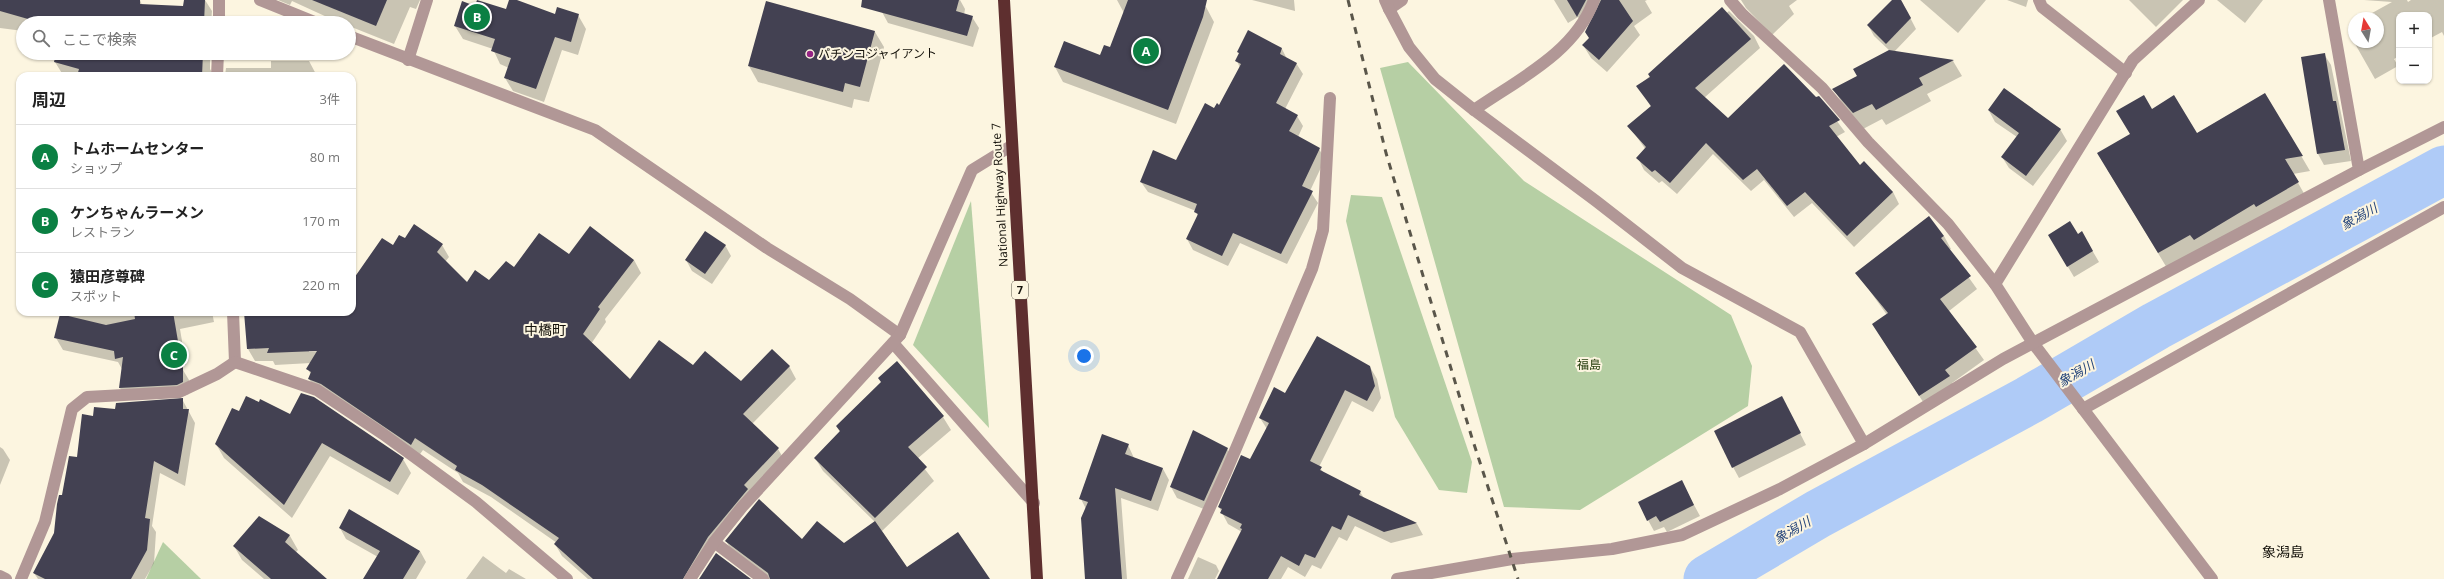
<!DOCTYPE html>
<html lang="ja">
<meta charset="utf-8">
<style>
:root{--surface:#fff;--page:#f6f6f6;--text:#222;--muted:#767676;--line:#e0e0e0;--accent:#0b8043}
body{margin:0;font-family:"Open Sans","Noto Sans JP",sans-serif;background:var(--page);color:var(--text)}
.controls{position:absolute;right:12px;top:12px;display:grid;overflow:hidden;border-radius:8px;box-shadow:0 1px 3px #0004}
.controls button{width:36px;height:36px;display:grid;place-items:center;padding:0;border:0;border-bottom:1px solid var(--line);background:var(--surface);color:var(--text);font:20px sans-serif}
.compass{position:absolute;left:2348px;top:12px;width:36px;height:36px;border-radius:50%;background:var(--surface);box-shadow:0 1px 3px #0004;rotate:349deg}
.you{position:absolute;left:1084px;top:356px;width:14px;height:14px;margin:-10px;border:3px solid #fff;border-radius:50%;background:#1a73e8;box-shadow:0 0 0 6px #1a73e833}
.badge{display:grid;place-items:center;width:26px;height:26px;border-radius:50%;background:var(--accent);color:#fff;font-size:13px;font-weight:700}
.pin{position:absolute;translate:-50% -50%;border:2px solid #fff;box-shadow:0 1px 4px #0006}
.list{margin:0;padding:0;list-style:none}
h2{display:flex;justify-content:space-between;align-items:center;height:52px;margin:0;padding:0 16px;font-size:17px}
h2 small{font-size:13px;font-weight:400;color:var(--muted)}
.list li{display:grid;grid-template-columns:26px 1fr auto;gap:12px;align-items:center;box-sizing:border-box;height:64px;padding:0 16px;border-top:1px solid var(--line)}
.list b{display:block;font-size:15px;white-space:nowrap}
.list p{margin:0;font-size:13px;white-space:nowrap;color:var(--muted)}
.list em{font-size:13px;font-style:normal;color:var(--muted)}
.icon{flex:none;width:22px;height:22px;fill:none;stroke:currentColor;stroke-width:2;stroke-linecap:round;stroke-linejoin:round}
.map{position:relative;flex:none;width:2444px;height:579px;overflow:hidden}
.search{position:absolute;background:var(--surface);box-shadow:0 1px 3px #0004;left:16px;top:16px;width:340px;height:44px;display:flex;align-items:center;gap:10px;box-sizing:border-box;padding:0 14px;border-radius:22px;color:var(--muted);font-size:15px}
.panel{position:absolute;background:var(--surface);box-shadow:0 1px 3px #0004;left:16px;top:72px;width:340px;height:244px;border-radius:12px}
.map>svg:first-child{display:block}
.green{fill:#b6cfa4}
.shadow{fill:#0003;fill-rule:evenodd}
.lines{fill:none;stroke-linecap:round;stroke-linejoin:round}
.river{stroke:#afcbf7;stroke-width:49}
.building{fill:#434152}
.minor{stroke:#b19796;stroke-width:12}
.highway{stroke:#5e2f2f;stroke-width:12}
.rail{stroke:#5a564a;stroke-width:3;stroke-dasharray:7 7;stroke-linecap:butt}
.poi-dot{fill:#952484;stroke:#fcf5e0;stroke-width:1.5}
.labels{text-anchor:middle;stroke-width:4;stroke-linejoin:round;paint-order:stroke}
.shield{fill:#fcf5e0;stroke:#5a564b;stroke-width:1}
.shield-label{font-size:11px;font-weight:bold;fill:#15120b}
.poi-label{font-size:12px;fill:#15120b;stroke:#fcf5e0;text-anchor:start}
.street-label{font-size:12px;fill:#15120b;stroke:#fcf5e0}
.park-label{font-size:12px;fill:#273f0e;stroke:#fcf5e0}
.water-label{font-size:13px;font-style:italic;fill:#24447a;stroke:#fcf5e0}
.quarter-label{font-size:14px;fill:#15120b;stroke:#fcf5e0}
</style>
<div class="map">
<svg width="2444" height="579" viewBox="0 0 2444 579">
<rect width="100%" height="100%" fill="#fcf5e0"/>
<g class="green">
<path d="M1408,62L1524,181L1731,315L1752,366L1748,406L1580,510L1504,507L1380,68Z"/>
<path d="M1351,195L1382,197L1472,462L1467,493L1439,490L1395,417L1346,221Z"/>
<path d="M971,201L989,428L913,345Z"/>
<path d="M163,542L201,579H146Z"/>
</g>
<g class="shadow">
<path d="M0,0H140L142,5L184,7L185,0H205L212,11L211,23H23V31L0,28Z"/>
<path d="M278,0H420L416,9L410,7L394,44L349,26V23H340L292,1L290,5Z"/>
<path d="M511,0L556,15H578L586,29L578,55L562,50L544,102L513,91L505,78L509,68L500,64L493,49L463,39L455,26L476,7L507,10Z"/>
<path d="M885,0H960L965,9L964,15L972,17L979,28L973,47L888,23L882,12Z"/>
<path d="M1117,0H1191L1206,7L1214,22L1176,124L1063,82L1055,67L1101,56L1111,48L1124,13Z"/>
<path d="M1252,0H1294L1295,11Z"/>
<path d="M1554,0H1647L1645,1L1652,13L1634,26L1640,35L1607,72L1591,58L1583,45L1590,38L1601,6L1597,7L1585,29L1578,17L1568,23Z"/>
<path d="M1741,0H1797L1789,6L1794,14L1772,35L1746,8Z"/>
<path d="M1893,0H1901L1916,29L1894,52L1953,61L1962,76L1927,94L1931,101L1886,125L1882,119L1863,129L1843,105L1834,89L1858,76L1890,51L1874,36L1868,25Z"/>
<path d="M1920,0H1986L1958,33Z"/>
<path d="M2007,0H2028L2026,7Z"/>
<path d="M2129,0H2183L2156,27Z"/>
<path d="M2217,0H2263L2245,23Z"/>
<path d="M2364,0H2407L2408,2L2411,0H2444V36L2442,32L2429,39V15H2399V56L2394,59L2398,66L2375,79L2354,42H2378V18H2363L2392,2Z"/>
<path d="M1729,11L1754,36L1760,48L1704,98L1728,119L1819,97L1845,132L1836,137L1860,166L1893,192L1899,204L1854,247L1812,203L1794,217L1764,180L1751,191L1713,154L1677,194L1662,181L1659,183L1644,170L1638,158L1646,150L1629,126L1651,107L1638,86Z"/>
<path d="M2354,25V41L2351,29Z"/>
<path d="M875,32L884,47L869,102L854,99L852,108L758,82L749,66Z"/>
<path d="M1249,32L1282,49L1287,59L1296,63L1303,74L1285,109L1297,116L1303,126L1298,137L1319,149L1325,159L1310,191L1318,203L1287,264L1240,243L1228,266L1193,250L1187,239L1198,217L1196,211L1148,192L1141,182L1177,161L1215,109L1220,106L1240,68L1237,61L1240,55L1238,52Z"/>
<path d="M57,53H210V69L214,76H66L63,75L55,62Z"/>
<path d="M2324,54L2331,65L2351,161L2324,165L2318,154Z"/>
<path d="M271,61H309L317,76H225L226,68H271Z"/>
<path d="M2265,94L2310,171L2293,174L2306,197L2167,268L2107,169L2152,110L2196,134Z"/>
<path d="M1989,111L2060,129L2067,141L2033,186L2009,168L2002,157L2017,137L1995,122Z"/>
<path d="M2082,233L2099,262L2074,277L2049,235H2077Z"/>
<path d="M1944,236L1951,249L1949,250L1977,289L1949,311L1984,360L1952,383L1956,389L1927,408L1881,337L1887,315L1857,273Z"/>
<path d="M405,240L442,245L449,257L445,262L467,284L489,281L514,268L569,256L634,260L641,273L605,319L606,322L591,344L630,381L694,366L741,382L789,366L796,379L752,424L778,449L785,461L715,550L697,579H588L562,556L555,544L557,543L491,497L463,482L458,473L423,450L418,457L316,391L309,379L311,375L308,369L311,363L275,365L273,361H255L248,349L246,312H352V283L393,246ZM309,350L322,351L309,352Z"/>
<path d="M725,245L731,256L712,284L692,271L686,260Z"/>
<path d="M62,312H212L214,322L180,329L186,365H180L189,380V394L184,396L126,399L120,388L122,369L118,362L63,350L56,338Z"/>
<path d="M897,363L943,417L951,430L917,459L934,481L882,531L907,568L989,579H767L733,553L726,541L802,540L844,545L875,522L823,471L815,458L840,432L837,427L882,383Z"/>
<path d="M1370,367L1377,379L1381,398L1373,412L1352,401L1319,467L1325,474L1360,492L1364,498L1417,524L1423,535L1391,543L1355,526L1347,541L1339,537L1321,569L1312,565L1305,577L1288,567L1281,579H1218L1242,532L1228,524L1219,507L1251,461L1267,429L1260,418L1285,394Z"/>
<path d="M1782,398L1806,445L1739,478L1733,467Z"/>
<path d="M182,399L195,423L185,486L160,473L152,526L156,532L154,563L145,579H38L34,573L55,533L63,496L94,417L116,411Z"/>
<path d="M239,413L291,416L403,459L411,473L398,495L330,456L292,518L224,458L216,444Z"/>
<path d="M1128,445L1134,458L1163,469L1169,480L1158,511L1121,498L1127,579H1086V509L1081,499Z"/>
<path d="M0,447L3,449L10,460L0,485Z"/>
<path d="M1227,449L1234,460L1211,512L1177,498L1171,487Z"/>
<path d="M1687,492L1700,516L1667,532L1664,527L1654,531L1648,520Z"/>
<path d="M259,517L290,536L298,550L295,553L325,579H264L242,560L234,546Z"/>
<path d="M340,528L420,551L426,562L416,579H364L378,557L346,539Z"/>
<path d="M483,556L506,573L509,569L526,579H466Z"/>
<path d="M1198,557L1216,565L1219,571L1215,579H1188Z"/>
</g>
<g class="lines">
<path class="river" d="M1708,579L1818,514L2029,400L2156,326L2444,170"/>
</g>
<g class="building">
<path d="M0,0H140V4L183,6L184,0H205L204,23H42L0,11Z"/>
<path d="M312,0H387L376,26Z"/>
<path d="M477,0L506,9L509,0H517L555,14L557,7L579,14L571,42L555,37L536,89L504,78L511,58L491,51L495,39L454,26L462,1L475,6Z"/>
<path d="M862,0H959L956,11L973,16L967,36L861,7Z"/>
<path d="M1128,0H1207L1203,17L1168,110L1054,67L1064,41L1100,55L1104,45L1110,47Z"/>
<path d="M1567,0H1586L1577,17Z"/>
<path d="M1601,0H1619L1633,21L1599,60L1582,45L1589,38L1585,32Z"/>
<path d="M1892,0H1901L1911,18L1886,44L1867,25Z"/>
<path d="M766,1L875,31L860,87L845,83L843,92L748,66Z"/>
<path d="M1722,7L1751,39L1695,88L1728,118L1784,64L1816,97L1819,96L1840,120L1829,126L1860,165L1864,161L1893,192L1847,236L1805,192L1787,206L1757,169L1743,180L1706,143L1670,183L1655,170L1652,172L1636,158L1646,147L1627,126L1651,106L1636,86L1650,77L1648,74Z"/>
<path d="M1248,30L1282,48L1280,54L1297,63L1276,103L1298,115L1289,131L1320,148L1302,186L1313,191L1281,254L1233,233L1222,256L1186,239L1198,214L1194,212L1197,204L1140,182L1153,150L1176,160L1205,103L1214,108L1217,103L1219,105L1241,64L1235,61L1239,53L1237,52Z"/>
<path d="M1889,50L1954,60L1919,78L1923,85L1876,110L1872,104L1853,113L1832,89L1857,76L1853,69Z"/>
<path d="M56,53H203L202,76H77L79,69L54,62Z"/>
<path d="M2325,53L2333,101H2336L2345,150L2317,154L2301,57Z"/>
<path d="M2004,88L2061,129L2026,176L2001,157L2019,133L1988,110Z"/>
<path d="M2265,93L2303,156L2285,159L2299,182L2256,207L2254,204L2194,240L2190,235L2158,253L2097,153L2130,134L2116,111L2144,95L2152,109L2174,95L2197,133Z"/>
<path d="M1929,216L1944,236L1941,238L1971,276L1940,299L1977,347L1945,370L1950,376L1919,396L1872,324L1888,313L1855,273Z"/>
<path d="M2070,221L2078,234L2082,231L2093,251L2067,267L2048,235Z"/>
<path d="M414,224L443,244L437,252L467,282L475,270L489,280L506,261L514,267L539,233L569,254L590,226L634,260L598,307L600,309L583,334L630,379L659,340L693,365L705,351L741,381L772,349L790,366L743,414L779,448L744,485L748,489L708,537L683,579H593L554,544L559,538L482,485L455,470L457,466L415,438L411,445L321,384L308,379L311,372L306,369L317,351L267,353L269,348L247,349L244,312H352V281L382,238L393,245L399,235L405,238Z"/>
<path d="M705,231L726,245L705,274L685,260Z"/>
<path d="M134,312H173L180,353L164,354L179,362V366L183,367V382L177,385L119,388L123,357L115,359L114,351L54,338L60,314L106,325L135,319Z"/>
<path d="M1317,336L1370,366L1375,386L1367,401L1345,390L1310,461L1322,467L1320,470L1361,491L1359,495L1417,523L1384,532L1348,515L1341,530L1332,526L1315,558L1305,554L1299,566L1281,556L1268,579H1217L1242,529L1240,528L1242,524L1220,513L1222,509L1218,507L1241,455L1250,459L1269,423L1259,418L1274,387L1285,393Z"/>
<path d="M897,361L944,416L908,447L927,467L875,518L814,458L840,431L836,426L881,382L878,378Z"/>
<path d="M301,393L314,397L404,458L390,482L322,443L284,505L215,444L232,408L239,411L246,396L259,402L260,399L290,414Z"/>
<path d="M1782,396L1801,433L1732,468L1714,431Z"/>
<path d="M183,398V409H189L178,474L154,461L145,518L150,519L147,550L131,579H45L33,573L54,533L57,504L59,495H62L69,456L77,457L82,414L93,416L94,407L115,409L116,403Z"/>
<path d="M1193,430L1228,448L1204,501L1170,487Z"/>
<path d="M1102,434L1129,444L1125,454L1163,468L1151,501L1115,488L1122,579H1085L1081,518L1088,502L1079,499Z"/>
<path d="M1682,480L1694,505L1660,522L1656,516L1647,521L1638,502Z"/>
<path d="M759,499L802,539L817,521L844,543L875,521L907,567L958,532L990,579H770L768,573L725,541Z"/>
<path d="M349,509L420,551L403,579H363L380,551L339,528Z"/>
<path d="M259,516L290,535L285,542L327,579H271L233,546Z"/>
<path d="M716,553L751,579H699Z"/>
</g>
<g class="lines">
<g class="minor">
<path d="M260,0L317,23"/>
<path d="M1385,0L1389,9L1402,0"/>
<path d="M1730,0L1742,14L1822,88L1868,142L1948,224L1995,284"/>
<path d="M2039,0L2042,7L2126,73"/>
<path d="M2199,0L2133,60L1995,284L2033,343L2212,579"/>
<path d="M1389,9L1409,47L1435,79L1474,110L1596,201L1682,268L1800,332L1864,444"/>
<path d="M219,23V0"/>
<path d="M349,36L595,130L767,248L850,299L900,335"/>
<path d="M408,60L427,0"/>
<path d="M217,76L218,53"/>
<path d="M1474,110C1517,80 1575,53 1594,0"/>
<path d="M2359,170L2444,127"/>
<path d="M233,312L235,362"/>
<path d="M893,343L1034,503"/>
<path d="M235,362L317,390L383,434L476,502L567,579"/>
<path d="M2083,409L2444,207"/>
<path d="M714,542L763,579"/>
<path d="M0,576L6,579"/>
<path d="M21,579L45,522L72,409L87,397L179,392L217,374L235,362"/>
<path d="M690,579L714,542L742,507L900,335L972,170L1011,146"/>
<path d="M1177,579L1226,472L1312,269L1323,230L1330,98"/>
<path d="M1397,579L1512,559L1612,549L1682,535L1780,489L1864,444L2003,359L2359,170L2329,0"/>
</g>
<path class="highway" d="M1004,0L1037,579"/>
<path class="rail" d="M1348,0L1386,153L1472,438L1518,579"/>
</g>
<circle class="poi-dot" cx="810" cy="54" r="4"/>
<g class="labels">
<rect class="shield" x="1012" y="281" width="16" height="18" rx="3"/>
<g class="shield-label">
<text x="1020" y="294">7</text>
</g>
<g class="poi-label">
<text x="818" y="58">パチンコジャイアント</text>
</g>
<g class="street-label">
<text transform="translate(1000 195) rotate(-93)" y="4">National Highway Route 7</text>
</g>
<g class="park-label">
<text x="1589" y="369">福島</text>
</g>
<g class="water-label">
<text transform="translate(2359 216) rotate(-29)" y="5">象潟川</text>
<text transform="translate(2076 373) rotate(-30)" y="5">象潟川</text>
<text transform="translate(1792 530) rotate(-30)" y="5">象潟川</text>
</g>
<g class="quarter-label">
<text x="545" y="335">中橋町</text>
<text x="2283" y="557">象潟島</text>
</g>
</g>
</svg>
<div class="controls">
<button>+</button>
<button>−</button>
</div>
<svg class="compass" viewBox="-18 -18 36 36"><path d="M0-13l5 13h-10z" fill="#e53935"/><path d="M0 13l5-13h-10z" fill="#767676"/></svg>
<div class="you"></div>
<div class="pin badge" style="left:1146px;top:51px">A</div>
<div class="pin badge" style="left:477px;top:17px">B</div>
<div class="pin badge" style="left:174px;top:355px">C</div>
<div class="search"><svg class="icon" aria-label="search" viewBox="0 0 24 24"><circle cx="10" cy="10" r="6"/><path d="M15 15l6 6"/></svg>ここで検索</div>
<section class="panel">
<h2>周辺<small>3件</small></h2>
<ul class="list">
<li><span class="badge">A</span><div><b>トムホームセンター</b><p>ショップ</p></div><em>80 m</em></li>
<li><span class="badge">B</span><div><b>ケンちゃんラーメン</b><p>レストラン</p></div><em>170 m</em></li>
<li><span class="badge">C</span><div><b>猿田彦尊碑</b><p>スポット</p></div><em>220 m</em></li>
</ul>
</section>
</div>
